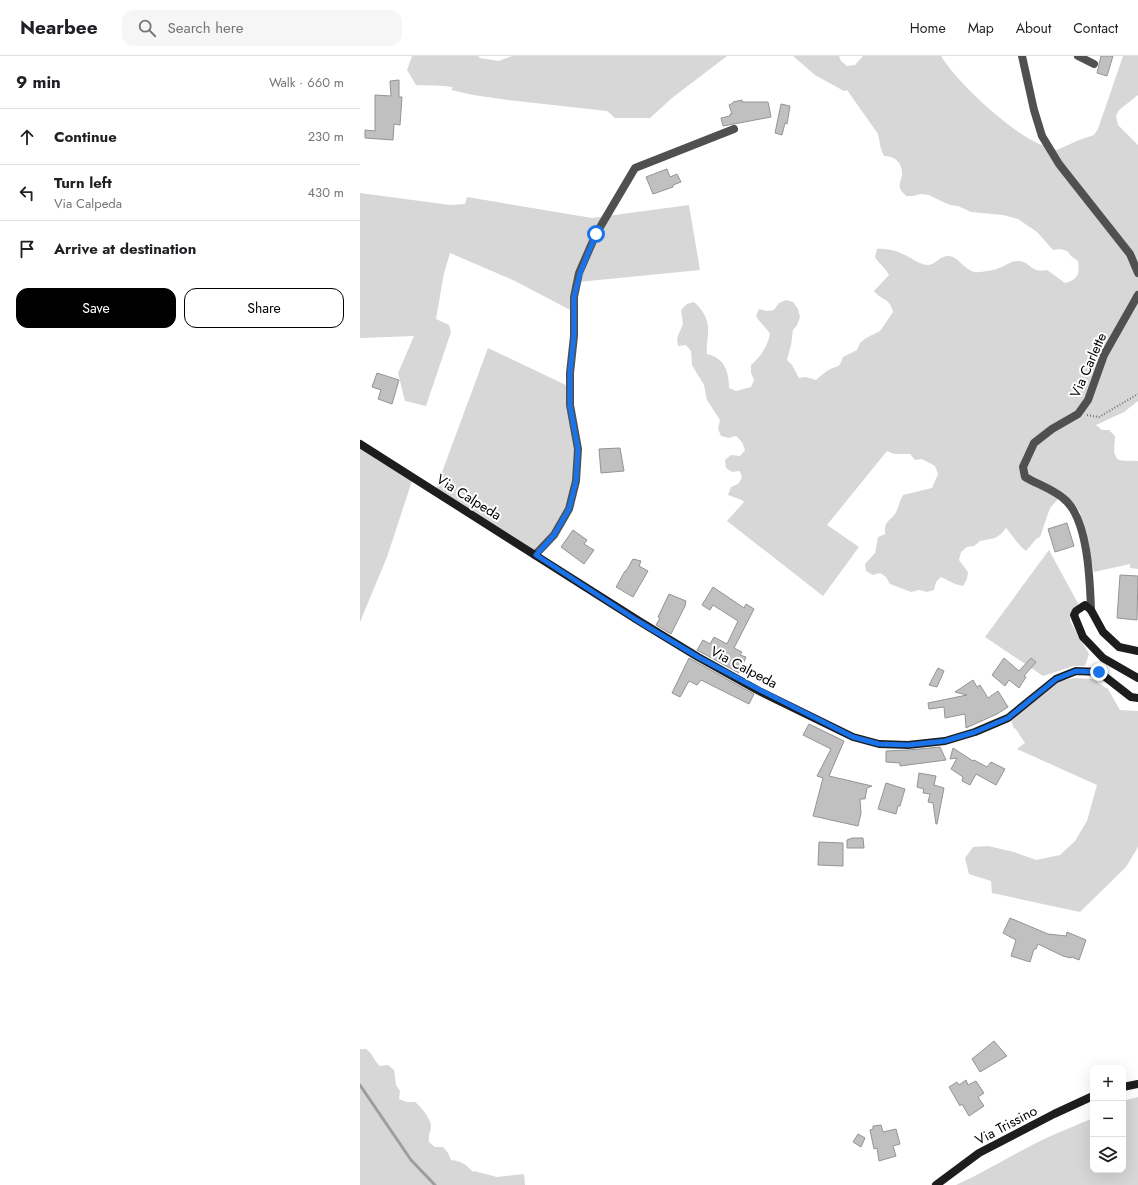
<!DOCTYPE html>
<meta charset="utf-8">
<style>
:root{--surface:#fff;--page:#f6f6f6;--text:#202124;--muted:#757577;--line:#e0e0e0;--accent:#000}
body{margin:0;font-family:Jost,sans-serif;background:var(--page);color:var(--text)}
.controls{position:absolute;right:12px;bottom:12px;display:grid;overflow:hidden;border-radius:8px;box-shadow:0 4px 16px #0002}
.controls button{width:36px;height:36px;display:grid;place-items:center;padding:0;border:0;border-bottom:1px solid var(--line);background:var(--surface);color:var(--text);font:20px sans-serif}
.stop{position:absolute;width:12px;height:12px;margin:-9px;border:3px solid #1a73e8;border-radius:50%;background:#fff}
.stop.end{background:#1a73e8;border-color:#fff;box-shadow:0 1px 4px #0008}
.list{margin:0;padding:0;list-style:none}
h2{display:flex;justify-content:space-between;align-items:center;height:52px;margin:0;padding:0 16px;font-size:17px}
h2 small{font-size:13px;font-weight:400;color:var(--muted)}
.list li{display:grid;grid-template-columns:26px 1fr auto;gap:12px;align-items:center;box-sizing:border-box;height:56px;padding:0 16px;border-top:1px solid var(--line)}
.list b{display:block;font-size:15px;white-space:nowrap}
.list p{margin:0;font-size:13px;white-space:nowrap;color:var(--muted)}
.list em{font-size:13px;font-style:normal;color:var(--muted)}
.actions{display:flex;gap:8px;padding:12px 16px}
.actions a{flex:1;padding:9px 0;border:1px solid var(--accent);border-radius:12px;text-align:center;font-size:14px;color:var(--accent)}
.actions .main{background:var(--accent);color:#fff}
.icon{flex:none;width:22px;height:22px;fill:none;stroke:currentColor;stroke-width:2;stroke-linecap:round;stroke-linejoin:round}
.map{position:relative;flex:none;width:778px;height:1129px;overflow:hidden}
header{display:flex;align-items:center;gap:24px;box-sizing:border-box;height:56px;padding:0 20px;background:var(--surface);border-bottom:1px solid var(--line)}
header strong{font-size:19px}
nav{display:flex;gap:22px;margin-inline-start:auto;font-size:14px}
.search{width:280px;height:36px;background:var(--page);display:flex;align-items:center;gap:10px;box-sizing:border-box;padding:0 14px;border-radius:12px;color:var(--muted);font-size:15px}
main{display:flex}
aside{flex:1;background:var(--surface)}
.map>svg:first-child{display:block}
.green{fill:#d7d7d7}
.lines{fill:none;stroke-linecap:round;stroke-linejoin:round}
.stream{stroke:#9e9e9e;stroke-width:3}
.building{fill:#c0c0c0;stroke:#949494}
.path{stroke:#727272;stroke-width:2;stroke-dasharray:1 2;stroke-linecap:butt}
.street{stroke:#505050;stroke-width:8}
.secondary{stroke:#1d1d1d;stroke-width:8}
.route{stroke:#1a73e8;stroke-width:5}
.labels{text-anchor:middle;stroke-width:4;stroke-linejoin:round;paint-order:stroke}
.street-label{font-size:14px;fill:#000;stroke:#fff}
</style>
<header>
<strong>Nearbee</strong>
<div class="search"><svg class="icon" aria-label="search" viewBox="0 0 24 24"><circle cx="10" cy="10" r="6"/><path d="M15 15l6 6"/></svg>Search here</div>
<nav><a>Home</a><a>Map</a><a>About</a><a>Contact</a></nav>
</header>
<main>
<aside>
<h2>9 min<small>Walk · 660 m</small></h2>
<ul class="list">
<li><svg class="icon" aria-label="ahead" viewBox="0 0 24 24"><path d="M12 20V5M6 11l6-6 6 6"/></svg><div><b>Continue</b></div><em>230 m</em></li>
<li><svg class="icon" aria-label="left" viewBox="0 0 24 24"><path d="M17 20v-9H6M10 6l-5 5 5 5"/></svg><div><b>Turn left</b><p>Via Calpeda</p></div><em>430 m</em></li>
<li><svg class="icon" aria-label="arrive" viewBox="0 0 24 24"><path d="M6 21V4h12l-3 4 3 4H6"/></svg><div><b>Arrive at destination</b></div></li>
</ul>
<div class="actions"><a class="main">Save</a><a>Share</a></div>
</aside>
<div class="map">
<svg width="778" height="1129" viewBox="0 0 778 1129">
<rect width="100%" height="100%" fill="#fff"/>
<g class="green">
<path d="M52,0H118L120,2L139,5L152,0H367L312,42L290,62H255L247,55L148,44L113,39L91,34L93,31C80,29 68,30 56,29L47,14Z"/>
<path d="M433,0H479L481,5L487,10L495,9L503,0H581C597,26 642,67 668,82C677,88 688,91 697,94L719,84L734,79L738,73L763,0H778V39L759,54L756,60L758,69L778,89V345L764,356L736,369L742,374H749L755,380L754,396L757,403C765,406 770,404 778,405V513L770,512V508L734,516L720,456L714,449L695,437L698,443L690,452L680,481L676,483L666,495C658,489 653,480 646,472L641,478L635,482L620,485L614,490L607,491L601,496L599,504L608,516L607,523L603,530L595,528L581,521L576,526L574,534L567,536L559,534L551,536L530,528L526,521L520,517L513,519L506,515L505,508L515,497L518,481L525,478C524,462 532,466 537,454C539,449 540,444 543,439L572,432L578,418L575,410L562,403L555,404L550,398H534L527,395L467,469L499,491L463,540L367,465L384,446L382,444L368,439L371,431L378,428L382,422L380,415L372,416L366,412L365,404L371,399L380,400L385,394L382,386L376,380L369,382L361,380L358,373L360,364L347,344L344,329L332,309L331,295L326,289L318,290L317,282L323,268L321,254L327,248L334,246C342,253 349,263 348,275C348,283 346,289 347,298C365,302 369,316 369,332L376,335L391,331L394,324L391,317V309C400,302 408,289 410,278C406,271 400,267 396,260L399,253L407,255L414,254L419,247L426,244L433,246L438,253L440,261L437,269L433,274L431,289L427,304L432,309L439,322L446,321L456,324C459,321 463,318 467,315C476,309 479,314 483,301L497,294L500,287L506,282L520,275L533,256C530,242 522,245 514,235L529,219C525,211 519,208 515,201L517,193C527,192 538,195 547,200C553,203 559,208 567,209C576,209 580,199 589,200C599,201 604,214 615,216C619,217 635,214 639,212C646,210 651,204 659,205C671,206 670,217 687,214L705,227C718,224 720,218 718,205L712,201L707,195L700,193L693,194L677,176L658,163L643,159L611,156L598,150L590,149L583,146L569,139L561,138L553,140H546C544,137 541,136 540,132C539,127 541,124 542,119C543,107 535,100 524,100L521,93L518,78L487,34L484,35L455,19Z"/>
<path d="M0,137L90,149L105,148L107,141L232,162L329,149L340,214L218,226L214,256L155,225L90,197L84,217L76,263L89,269L91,276L66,350L45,345L38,317L54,280L0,282Z"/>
<path d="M128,292L210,331L218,392L208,452L175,500L75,435Z"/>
<path d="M0,388L53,422L27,501L0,566Z"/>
<path d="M689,494L720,551L710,557V565L729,598L725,610H714L683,620L625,581Z"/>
<path d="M715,622L732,623L748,633L760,654L778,655V791L766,811L720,856L632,837L631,825L609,818L605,802L613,791L628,790L654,796L676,804L700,799L715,785L727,765L737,729L657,693L665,687L655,672L654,673L650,661L700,625Z"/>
<path d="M0,993H6C13,998 14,1005 20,1010L28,1009L34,1014L36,1029L40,1035L39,1043L47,1046H55C61,1051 70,1061 71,1070C71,1076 68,1078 69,1086L75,1091H83L88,1097L91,1104C101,1105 106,1108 113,1116L114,1115L137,1121L164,1118L165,1129H0Z"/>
<path d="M778,1041V1129H596C629,1114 659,1094 693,1079C706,1073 720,1068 733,1062V1114H763V1045Z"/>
</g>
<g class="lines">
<path class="stream" d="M0,1029L51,1104L75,1129"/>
</g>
<g class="building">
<path d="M741,0H753L747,20L737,17Z"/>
<path d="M39,24V41H42L40,69L34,68L33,84L5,82V74L15,75V39L31,40L30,25Z"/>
<path d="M382,44V46H408L411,61L363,70L361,62L370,60V58H372L369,49L373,47V46Z"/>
<path d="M421,48L430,50L427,68L425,67L422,79L415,77Z"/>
<path d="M307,113L310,121L317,118L321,126L313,129V131L293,138L286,121Z"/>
<path d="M17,317L39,324L32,348L18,343L21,334L12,331Z"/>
<path d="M260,392L264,415L241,417L239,393Z"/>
<path d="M707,467L714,490L695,496L688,473Z"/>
<path d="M213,474L227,484L224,488L234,494L224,508L201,491Z"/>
<path d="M273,503L281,505L279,510L288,515L273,541L256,531L265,515H266Z"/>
<path d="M760,519L778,520L777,564L757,562Z"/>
<path d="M353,531L384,552L386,548L394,553L374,592L382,596L380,599L386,601L379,617L337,594L343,584L350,588L354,581L367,588L378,565L353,549L350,554L342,549Z"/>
<path d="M309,538L326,545L325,550L311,578L296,569L300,562L298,561Z"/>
<path d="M329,602L394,638L389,648L341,624L337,629L329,625L320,641L312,637Z"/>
<path d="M644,602L659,615L671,602L676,606L664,620L666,621L659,632L649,624L645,630L632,619Z"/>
<path d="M578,612L584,615L577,631L569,629Z"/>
<path d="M613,624L617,631L620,629L628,642L638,635L648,651L637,658L606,672L605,658L585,662L584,651L569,653L568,647L607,639L595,636Z"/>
<path d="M449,668L484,685L469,720L512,730L507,732L505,743H500L501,757L498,770L453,760L463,722L457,720L471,693L443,679Z"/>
<path d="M580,691L586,704L540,710V707L526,706V695L548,694Z"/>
<path d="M593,692L613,705L614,704L627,711L631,706L645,713L636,729L616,718L610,729L602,725L603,721L591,713L597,702L590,703Z"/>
<path d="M559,717L576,720L574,729L584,732L577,768H576L573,747L568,746L570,738L563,737L564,733L557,731Z"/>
<path d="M526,727L545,733L540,750H538L536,758L518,753Z"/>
<path d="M492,782H503L504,792H487V784Z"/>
<path d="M459,786L483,787V810L458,809Z"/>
<path d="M650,862L688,878L706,880L707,876L726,884L719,904L712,901L711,902L703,900L678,888L676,893H674L670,906L651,900L656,884L643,877Z"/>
<path d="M634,985L647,1000L620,1016L612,1003Z"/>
<path d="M606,1024L608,1029L616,1025L624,1037L618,1041L624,1050L609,1060L602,1048L600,1050L589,1031L597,1026L599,1029Z"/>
<path d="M521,1069L523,1076L536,1073L540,1088L533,1090L536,1100L519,1105L517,1092L514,1093L510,1074L513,1073V1070Z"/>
<path d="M498,1078L505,1082L501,1091L493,1086Z"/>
</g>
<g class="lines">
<path class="path" d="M727,359L739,361L778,338"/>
<g class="street">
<path d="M662,0L674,54L682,80L699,108L770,198L778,217"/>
<path d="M718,0L734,8"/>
<path d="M175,499L194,479L209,453L216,425L218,393L210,349V317L214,280V241L219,217L236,178L275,112L374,73"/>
<path d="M731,554C730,524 728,461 703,442C692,433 677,428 665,421L663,411L674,387L692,373L718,358L728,344L744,299L778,239"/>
</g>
<g class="secondary">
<path d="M0,388L279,565L338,601L399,635L493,681L519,688L548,689L585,685L615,676L648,662L696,623L716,615L739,616L771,641L778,642"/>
<path d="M778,595L759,591L743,576L731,554L725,549L716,555L714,559L723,581L743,602L778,622"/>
<path d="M763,1031L778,1028"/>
<path d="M576,1129L619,1097L694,1058L733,1040"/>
</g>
</g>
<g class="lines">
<path class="route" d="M236,178L220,217L214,241V280L210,317V350L218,393L216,425L209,453L194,479L176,499L278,565L338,601L400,634L493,681L519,688L548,689L585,685L615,676L648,662L696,623L716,615L739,616"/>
</g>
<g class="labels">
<g class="street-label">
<text transform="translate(728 309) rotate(-66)" y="5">Via Carlette</text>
<text transform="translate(109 441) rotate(32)" y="5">Via Calpeda</text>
<text transform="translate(384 611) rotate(28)" y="5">Via Calpeda</text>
<text transform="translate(646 1069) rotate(-28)" y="5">Via Trissino</text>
</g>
</g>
</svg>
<div class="controls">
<button>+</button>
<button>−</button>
<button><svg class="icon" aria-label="layers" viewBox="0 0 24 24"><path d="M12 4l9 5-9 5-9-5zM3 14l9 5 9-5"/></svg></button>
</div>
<div class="stop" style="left:236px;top:178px"></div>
<div class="stop end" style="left:739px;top:616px"></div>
</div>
</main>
